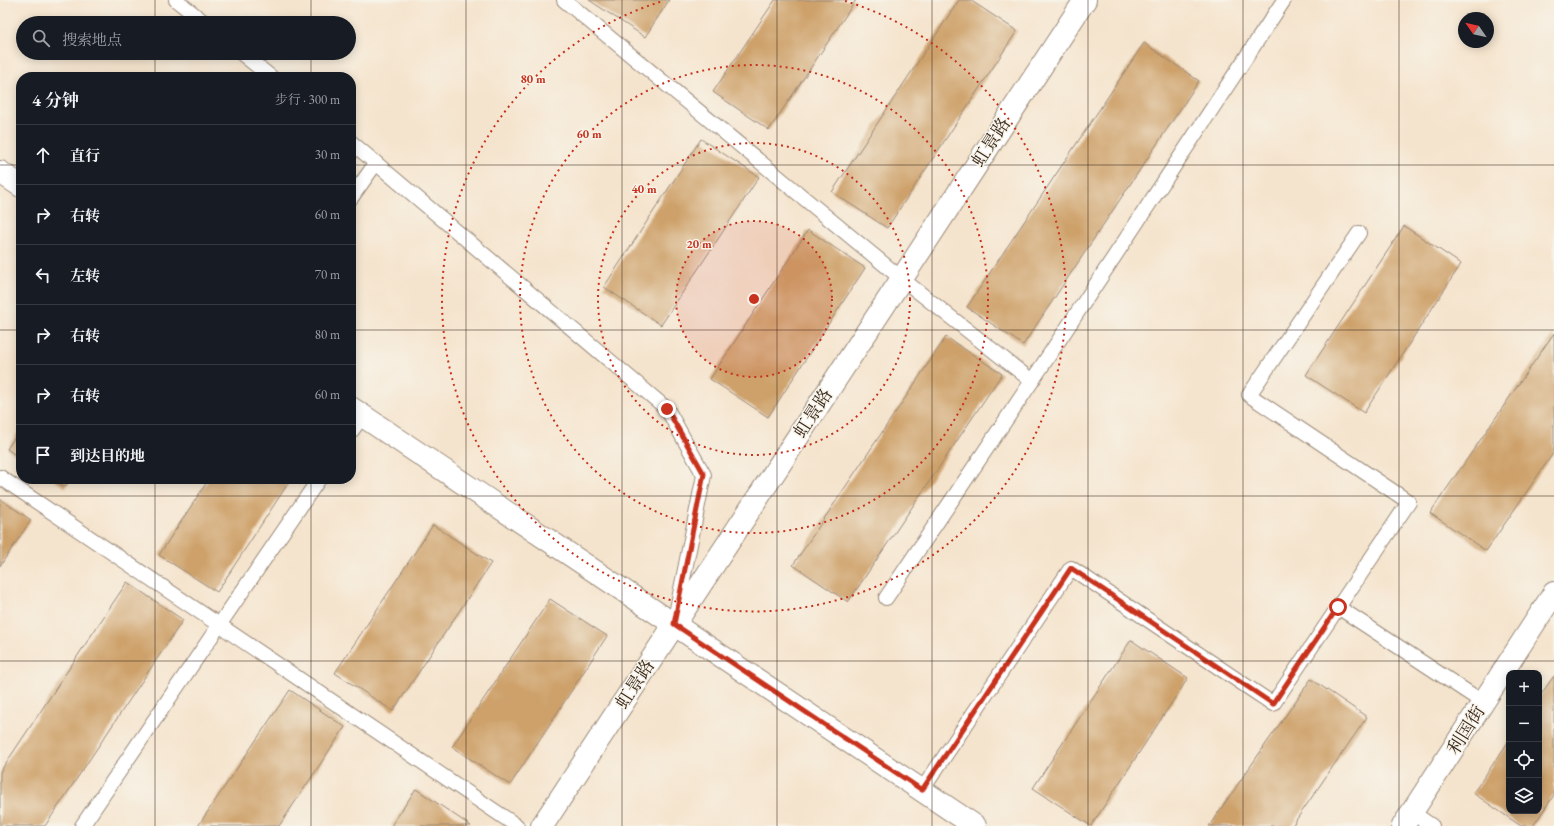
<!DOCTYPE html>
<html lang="zh">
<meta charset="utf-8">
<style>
:root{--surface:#171b24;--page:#242831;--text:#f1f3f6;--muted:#9ea1a6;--line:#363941}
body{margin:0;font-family:"EB Garamond","Noto Serif SC",serif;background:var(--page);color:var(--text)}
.controls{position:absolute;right:12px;bottom:12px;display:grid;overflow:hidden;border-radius:8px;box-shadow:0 2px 10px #0003}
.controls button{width:36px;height:36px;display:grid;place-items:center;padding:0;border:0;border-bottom:1px solid var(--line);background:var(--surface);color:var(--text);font:20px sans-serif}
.compass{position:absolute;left:1458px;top:12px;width:36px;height:36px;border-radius:50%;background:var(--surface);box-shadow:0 2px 10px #0003;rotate:304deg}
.stop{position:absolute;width:12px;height:12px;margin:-9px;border:3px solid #c8321e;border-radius:50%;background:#fff}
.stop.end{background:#c8321e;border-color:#fff;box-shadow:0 1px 4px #0008}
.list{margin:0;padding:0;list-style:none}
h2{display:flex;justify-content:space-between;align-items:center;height:52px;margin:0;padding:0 16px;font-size:17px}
h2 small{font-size:13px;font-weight:400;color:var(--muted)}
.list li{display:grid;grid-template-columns:26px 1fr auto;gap:12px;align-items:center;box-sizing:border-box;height:60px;padding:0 16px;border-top:1px solid var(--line)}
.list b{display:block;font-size:15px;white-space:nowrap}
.list em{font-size:13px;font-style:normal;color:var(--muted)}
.icon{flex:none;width:22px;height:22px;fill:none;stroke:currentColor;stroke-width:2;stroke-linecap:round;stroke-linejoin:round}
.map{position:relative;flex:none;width:1554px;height:826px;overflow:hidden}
.search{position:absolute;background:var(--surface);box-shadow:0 2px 10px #0003;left:16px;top:16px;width:340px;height:44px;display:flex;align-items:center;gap:10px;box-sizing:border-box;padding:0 14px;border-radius:22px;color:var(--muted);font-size:15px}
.panel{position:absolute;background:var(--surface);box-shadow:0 2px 10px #0003;left:16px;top:72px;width:340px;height:412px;border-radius:16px}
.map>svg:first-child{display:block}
.building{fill:#cea16b}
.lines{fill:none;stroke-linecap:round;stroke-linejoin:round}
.service-casing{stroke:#988776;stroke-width:16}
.minor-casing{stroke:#988776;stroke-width:24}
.tertiary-casing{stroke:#988776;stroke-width:24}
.service{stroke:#fff;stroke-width:14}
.minor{stroke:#fff;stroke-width:22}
.tertiary{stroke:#fff;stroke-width:22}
.route{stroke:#c8321e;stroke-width:5}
.grid{fill:none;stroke:#3b2a1e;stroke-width:1;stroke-opacity:0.55}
.ring{fill:none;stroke:#c8321e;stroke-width:2;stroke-dasharray:2 4}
.labels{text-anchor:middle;stroke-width:3;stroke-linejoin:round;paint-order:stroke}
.street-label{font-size:18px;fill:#3b2a1e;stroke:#f7f3e8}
.centre{fill:#c8321e;stroke:#f7f3e8;stroke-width:2}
.ring-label{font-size:12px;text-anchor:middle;font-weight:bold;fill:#c8321e;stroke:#f7f3e8;stroke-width:3;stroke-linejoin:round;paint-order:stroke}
</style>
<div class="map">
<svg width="1554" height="826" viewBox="0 0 1554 826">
<rect width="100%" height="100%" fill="#f7f3e8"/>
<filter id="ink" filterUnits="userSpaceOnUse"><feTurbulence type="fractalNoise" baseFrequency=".025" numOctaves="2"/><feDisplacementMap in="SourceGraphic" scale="8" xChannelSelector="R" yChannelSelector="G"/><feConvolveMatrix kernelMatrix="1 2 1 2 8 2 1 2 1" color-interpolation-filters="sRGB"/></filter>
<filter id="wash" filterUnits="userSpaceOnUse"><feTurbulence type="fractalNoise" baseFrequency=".012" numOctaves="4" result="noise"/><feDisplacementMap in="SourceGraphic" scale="16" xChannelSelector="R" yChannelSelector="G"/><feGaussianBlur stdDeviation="0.9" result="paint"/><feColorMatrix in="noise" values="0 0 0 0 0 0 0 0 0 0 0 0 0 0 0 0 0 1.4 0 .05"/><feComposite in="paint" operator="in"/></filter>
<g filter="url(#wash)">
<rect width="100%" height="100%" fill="#f5e4cd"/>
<g id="blocks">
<g class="building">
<path d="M589,0H669L645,37Z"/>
<path d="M775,0H856L769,130L713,92Z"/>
<path d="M959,0H970L1017,31L887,228L832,192Z"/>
<path d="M1144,43L1199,81L1023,345L967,307Z"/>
<path d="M701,139L759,177L661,325L604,287Z"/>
<path d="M1404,226L1461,264L1364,413L1306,375Z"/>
<path d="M808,230L865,268L768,417L710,379Z"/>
<path d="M1554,333V452L1486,551L1430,513Z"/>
<path d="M946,337L1002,374L848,602L793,565Z"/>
<path d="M21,428V459L7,449Z"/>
<path d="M52,479H71L65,487Z"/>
<path d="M209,479H291L217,592L159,555Z"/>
<path d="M0,499L31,520L0,566Z"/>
<path d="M433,525L491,563L393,711L335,673Z"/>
<path d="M127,582L183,620L45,826H0V772Z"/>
<path d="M550,599L607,636L510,785L452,747Z"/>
<path d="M1131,640L1188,678L1091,826L1033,788Z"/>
<path d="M1554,676V795L1533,826H1521L1473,793L1509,741V811H1539V697Z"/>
<path d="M1311,679L1367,717L1292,826H1209Z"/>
<path d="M290,690L345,727L279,826H198Z"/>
<path d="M416,789L471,826H391Z"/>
</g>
</g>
</g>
<g filter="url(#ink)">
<use href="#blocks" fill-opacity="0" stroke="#988776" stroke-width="1"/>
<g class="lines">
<g class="service-casing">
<g id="service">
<path d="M176,0L205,23"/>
<path d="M564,0L902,279L1032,381"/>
<path d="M241,53L271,77"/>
<path d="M351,142L667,409L704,475L676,614"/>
<path d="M351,198L376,163"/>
<path d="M351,432L363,415"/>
<path d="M0,477L517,826"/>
<path d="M886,598L1032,381L1284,0"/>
<path d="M1338,607L1484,703"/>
<path d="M922,790L1071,568L1273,704L1409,502L1249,395L1359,233"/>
<path d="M1413,813L1432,826"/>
<path d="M82,826L319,479"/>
</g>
</g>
<g class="minor-casing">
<path id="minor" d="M542,826L1085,0"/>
</g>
<g class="tertiary-casing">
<g id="tertiary">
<path d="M0,172L21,186"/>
<path d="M351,408L975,826"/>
<path d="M1403,826L1554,593"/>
</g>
</g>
<use href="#service" class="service"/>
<use href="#minor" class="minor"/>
<use href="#tertiary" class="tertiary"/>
</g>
</g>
<g class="lines" filter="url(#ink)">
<path class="route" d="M667,409L704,474L674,624L922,790L1071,568L1273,704L1338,607"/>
</g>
<path class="grid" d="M155,0V23M311,0V23M466,0V826M622,0V826M777,0V826M932,0V826M1088,0V826M1243,0V826M1399,0V826M155,53V77M311,53V77M0,165H21M351,165H1554M0,330H21M351,330H1554M155,479V826M311,479V826M0,496H1554M0,661H1554"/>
<circle cx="754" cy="299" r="78" fill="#c8321e" fill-opacity=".12"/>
<g class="ring">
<circle cx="754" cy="299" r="78"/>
<circle cx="754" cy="299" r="156"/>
<circle cx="754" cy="299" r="234"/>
<path d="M845 1A312 312 0 1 1 663 1"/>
</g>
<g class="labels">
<g class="street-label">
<text transform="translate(991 142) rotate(-57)" y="6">虹景路</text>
<text transform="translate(813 413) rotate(-57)" y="6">虹景路</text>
<text transform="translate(635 684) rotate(-57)" y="6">虹景路</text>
<text transform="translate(1466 730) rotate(-58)" y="6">利国街</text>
</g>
</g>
<circle cx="754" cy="299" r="6" class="centre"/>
<g class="ring-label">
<text x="533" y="83">80 m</text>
<text x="589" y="138">60 m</text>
<text x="644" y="193">40 m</text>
<text x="699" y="248">20 m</text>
</g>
</svg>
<div class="controls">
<button>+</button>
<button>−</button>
<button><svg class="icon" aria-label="locate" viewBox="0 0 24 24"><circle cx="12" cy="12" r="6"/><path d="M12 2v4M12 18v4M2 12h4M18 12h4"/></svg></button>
<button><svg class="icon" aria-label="layers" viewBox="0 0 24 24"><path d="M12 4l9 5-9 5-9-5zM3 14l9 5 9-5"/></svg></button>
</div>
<svg class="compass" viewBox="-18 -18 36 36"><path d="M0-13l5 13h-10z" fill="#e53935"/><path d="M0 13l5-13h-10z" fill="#9ea1a6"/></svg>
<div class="stop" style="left:1338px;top:607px"></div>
<div class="stop end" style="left:667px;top:409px"></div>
<div class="search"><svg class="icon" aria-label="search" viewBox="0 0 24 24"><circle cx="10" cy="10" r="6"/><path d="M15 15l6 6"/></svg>搜索地点</div>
<section class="panel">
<h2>4 分钟<small>步行 · 300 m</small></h2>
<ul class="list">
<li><svg class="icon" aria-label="ahead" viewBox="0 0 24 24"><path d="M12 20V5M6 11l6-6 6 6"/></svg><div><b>直行</b></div><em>30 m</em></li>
<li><svg class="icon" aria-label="right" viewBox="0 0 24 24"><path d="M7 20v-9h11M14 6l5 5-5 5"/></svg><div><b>右转</b></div><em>60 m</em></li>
<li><svg class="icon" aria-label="left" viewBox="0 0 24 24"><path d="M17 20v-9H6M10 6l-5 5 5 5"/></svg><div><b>左转</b></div><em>70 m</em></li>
<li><svg class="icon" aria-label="right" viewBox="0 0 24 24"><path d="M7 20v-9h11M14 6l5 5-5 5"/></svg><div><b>右转</b></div><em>80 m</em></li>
<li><svg class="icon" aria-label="right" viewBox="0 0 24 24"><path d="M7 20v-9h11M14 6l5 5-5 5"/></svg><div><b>右转</b></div><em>60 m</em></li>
<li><svg class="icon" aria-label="arrive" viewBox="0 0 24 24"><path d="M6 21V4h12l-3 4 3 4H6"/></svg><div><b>到达目的地</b></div></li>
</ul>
</section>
</div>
